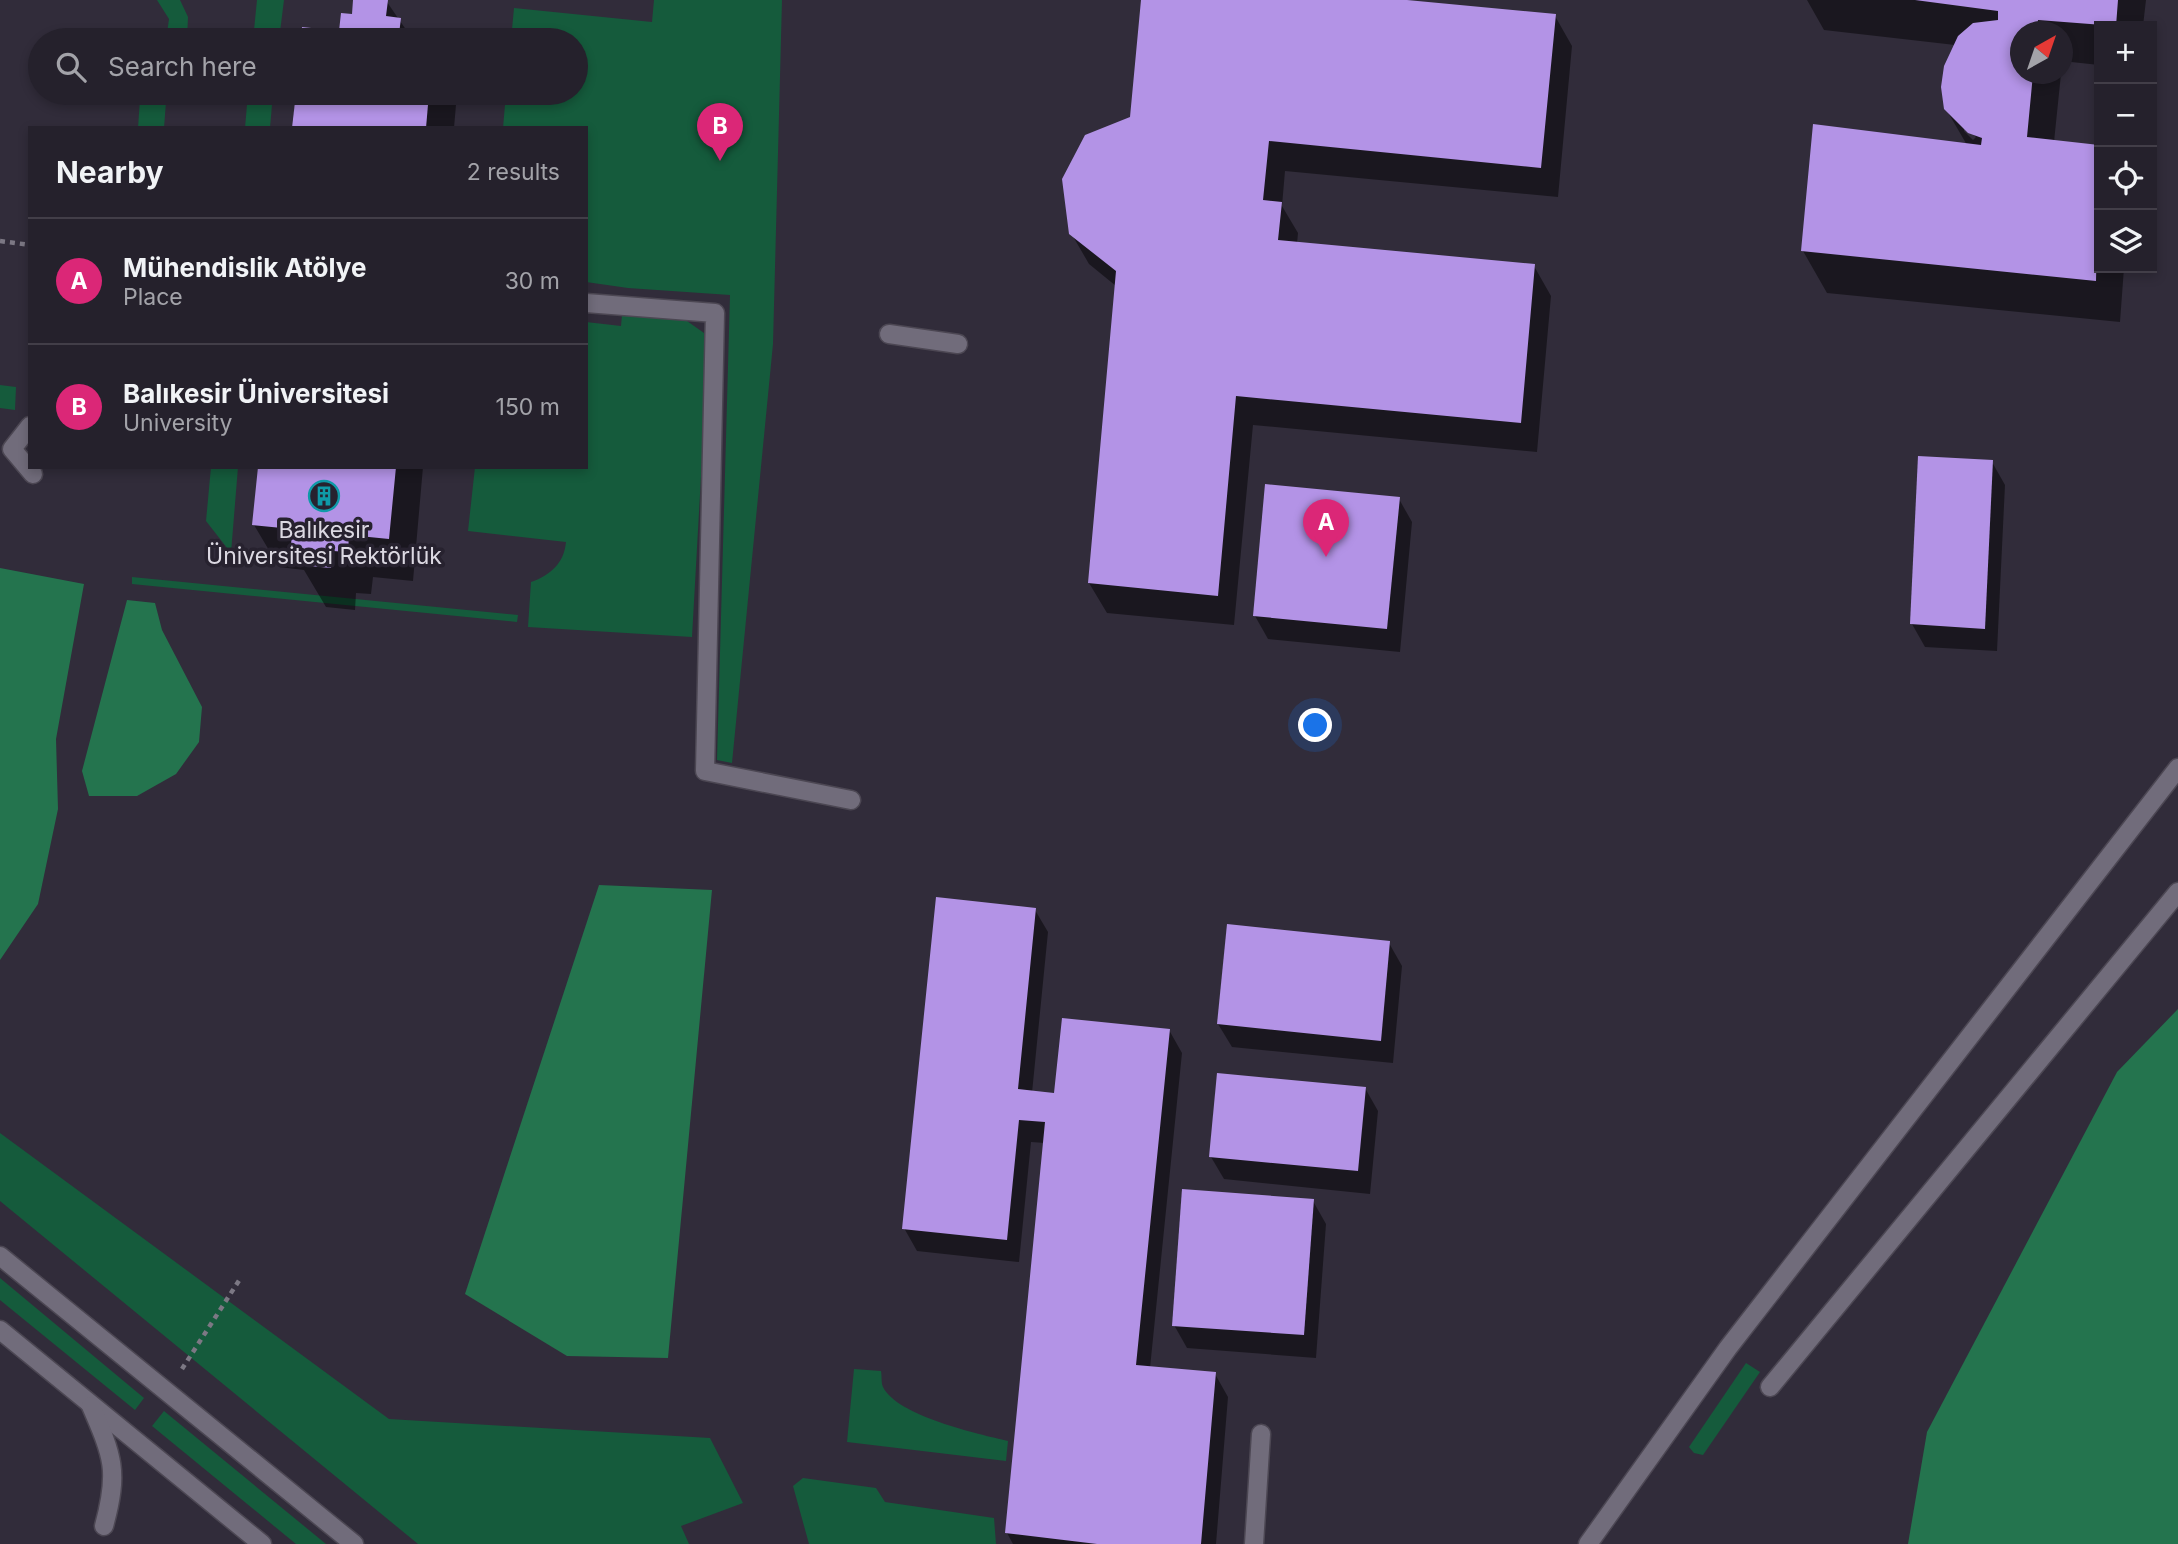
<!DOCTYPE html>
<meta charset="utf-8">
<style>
:root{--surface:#25212c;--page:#312e38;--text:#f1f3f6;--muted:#a3a3a9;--line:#423e48;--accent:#db2777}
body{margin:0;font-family:Inter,sans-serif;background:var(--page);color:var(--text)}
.controls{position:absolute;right:21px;top:21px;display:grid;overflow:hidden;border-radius:0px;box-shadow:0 4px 10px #0003}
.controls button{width:63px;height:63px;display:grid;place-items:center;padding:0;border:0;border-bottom:2px solid var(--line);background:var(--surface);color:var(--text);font:35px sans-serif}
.compass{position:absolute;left:2010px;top:21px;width:63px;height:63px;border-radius:50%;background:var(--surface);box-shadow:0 4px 10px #0003;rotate:40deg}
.you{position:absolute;left:1316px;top:726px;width:24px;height:24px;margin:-18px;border:5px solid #fff;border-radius:50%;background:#1a73e8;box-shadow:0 0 0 10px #1a73e833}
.badge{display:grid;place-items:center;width:46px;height:46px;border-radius:50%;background:var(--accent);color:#fff;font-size:23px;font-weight:700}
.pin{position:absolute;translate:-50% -58px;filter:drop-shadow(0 2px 4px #0008)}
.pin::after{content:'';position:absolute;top:37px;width:24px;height:21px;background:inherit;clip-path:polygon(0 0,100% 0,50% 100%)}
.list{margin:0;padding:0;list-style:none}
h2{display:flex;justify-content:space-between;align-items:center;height:91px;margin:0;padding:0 28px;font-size:30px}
h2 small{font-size:23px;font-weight:400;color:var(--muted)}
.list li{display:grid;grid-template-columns:46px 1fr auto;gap:21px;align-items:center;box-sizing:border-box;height:126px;padding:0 28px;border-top:2px solid var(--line)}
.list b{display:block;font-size:26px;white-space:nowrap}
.list p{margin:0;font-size:23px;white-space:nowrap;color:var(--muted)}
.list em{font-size:23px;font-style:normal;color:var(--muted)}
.icon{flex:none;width:38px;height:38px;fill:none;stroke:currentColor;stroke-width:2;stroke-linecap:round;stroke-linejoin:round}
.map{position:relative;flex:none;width:2178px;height:1544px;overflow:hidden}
.search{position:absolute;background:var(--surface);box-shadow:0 4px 10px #0003;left:28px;top:28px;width:560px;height:77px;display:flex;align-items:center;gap:18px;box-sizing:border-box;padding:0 24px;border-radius:38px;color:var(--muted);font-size:26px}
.panel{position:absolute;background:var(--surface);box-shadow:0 4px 10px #0003;left:28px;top:126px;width:560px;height:343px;border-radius:0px}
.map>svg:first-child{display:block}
.green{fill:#155b3c}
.forest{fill:#24744e}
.shadow{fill:#0007;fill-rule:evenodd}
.building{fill:#b393e6}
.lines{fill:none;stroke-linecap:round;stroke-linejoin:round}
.minor-casing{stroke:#4c4753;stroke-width:21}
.path{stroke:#7c7884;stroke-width:4.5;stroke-dasharray:5 5;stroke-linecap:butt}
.minor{stroke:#716c7b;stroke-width:18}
.labels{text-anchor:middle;stroke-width:7;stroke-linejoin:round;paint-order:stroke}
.poi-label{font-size:23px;fill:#dcd9e2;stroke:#27222f}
</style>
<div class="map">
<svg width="2178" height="1544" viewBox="0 0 2178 1544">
<rect width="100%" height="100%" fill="#312c3a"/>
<g class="green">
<path d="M157,0H180L188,17L187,40H166L169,19Z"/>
<path d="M257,0H284L279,40H253Z"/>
<path d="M654,0H782L773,344L732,763L717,760L730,295L628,288L586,282V128H503L506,93H576V40H511L514,8L652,22Z"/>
<path d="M248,93H273L270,128H245Z"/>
<path d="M140,99L166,102L164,128H138Z"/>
<path d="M622,315L687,321L704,333L708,352L692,637L528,627L531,582C551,575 564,563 566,542L468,531L475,467H586V322L621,326Z"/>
<path d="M0,385L16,387L15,410L0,408Z"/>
<path d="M211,467H238L231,553L206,521Z"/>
<path d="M132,577L518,615L517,622L132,584Z"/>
<path d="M0,1133L389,1419L710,1438L743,1503L681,1526L689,1544H418L0,1201Z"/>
<path d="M0,1278L144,1398L135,1410L0,1300Z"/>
<path d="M1746,1363L1760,1372L1703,1455L1694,1453L1689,1447Z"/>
<path d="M854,1369L881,1371C882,1376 881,1383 883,1387C897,1416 979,1434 1008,1441L1006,1461L847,1442Z"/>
<path d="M164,1411L326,1544H296L152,1426Z"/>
<path d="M803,1478L876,1488L885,1502L994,1518L996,1544H809L793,1486Z"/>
</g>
<g class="forest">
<path d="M0,568L84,584L56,739L58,809L38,904L0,960Z"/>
<path d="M127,600L155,603L162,630L202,707L199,742L176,774L137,796H89L82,771Z"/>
<path d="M599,885L712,890L668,1358L567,1356L465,1294Z"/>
<path d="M2178,1009V1544H1908L1927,1432L2117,1072Z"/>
</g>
<g class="shadow">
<path d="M355,0L387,2L411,37L433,40H303L304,29L341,33L354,16Z"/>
<path d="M1143,0H1388L1555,16L1572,46L1558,197L1285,171L1282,206L1298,233L1297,244L1534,266L1551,296L1537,452L1253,425L1234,625L1107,613L1089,583L1116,286L1089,264L1071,233L1132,118Z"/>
<path d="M1807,0H2146L2143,26H2099V65L2062,61V32H2021V74H2061L2054,142L2099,147V268H2124L2120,322L1827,293L1803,251L1967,145L1946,109L1955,45L1824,30ZM1964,126L1976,137L1973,140L1964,131Z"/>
<path d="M298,93H457L454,128H294Z"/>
<path d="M1992,462L2005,485L1997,651L1925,647L1912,624Z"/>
<path d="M260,467H423L413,581L373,577L371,594L356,593L355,610L326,607L304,570L279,567L254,525Z"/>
<path d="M1399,499L1412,522L1400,652L1268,639L1255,616Z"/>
<path d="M1035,910L1048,932L1032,1093L1056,1095L1169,1030L1182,1053L1150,1368L1215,1374L1228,1397L1216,1544H1013L1007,1533L1045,1143L1031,1142L1019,1262L917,1251L904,1228Z"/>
<path d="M1389,943L1402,966L1393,1063L1232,1047L1218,1024Z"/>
<path d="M1365,1088L1378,1111L1370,1194L1224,1179L1211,1157Z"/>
<path d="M1313,1201L1326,1224L1316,1358L1187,1348L1174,1325Z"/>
</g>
<g class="building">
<path d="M353,0H388L386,16L401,18L399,34L436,40H301L302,27L339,31L341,13L352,14Z"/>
<path d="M1141,0H1407L1556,14L1541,168L1269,141L1263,200L1282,202L1278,240L1535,264L1521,423L1236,396L1218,596L1088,583L1116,271L1069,234L1062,179L1085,135L1130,117Z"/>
<path d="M1915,0H2118L2116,26L2038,20L2037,32H2021V74H2033L2027,137L2099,145L2096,281L1801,251L1813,124L1981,145L1982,138L1968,133L1944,109L1941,87L1944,66L1958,36L1973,23L1998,20V11Z"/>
<path d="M296,93H429L426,128H292Z"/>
<path d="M1918,456L1993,460L1985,629L1910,624Z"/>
<path d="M258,467H396L389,539L349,535L348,552L333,551L331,568L299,565L301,547L291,546L292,529L252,525Z"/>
<path d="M1265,484L1400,497L1387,629L1253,616Z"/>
<path d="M936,897L1036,908L1018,1089L1054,1093L1062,1018L1170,1029L1136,1365L1216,1372L1201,1544H1097L1005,1533L1045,1122L1019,1120L1007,1240L902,1229Z"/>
<path d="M1227,924L1390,941L1381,1041L1217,1024Z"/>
<path d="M1217,1073L1366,1087L1358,1171L1209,1157Z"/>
<path d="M1182,1189L1314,1199L1304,1335L1172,1326Z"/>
</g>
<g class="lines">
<g class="minor-casing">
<g id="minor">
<path d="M586,303L715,313L705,771L851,800"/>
<path d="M889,334L958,344"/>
<path d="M30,426L12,449L33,474"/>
<path d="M0,1256L354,1544"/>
<path d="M0,1330L262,1544"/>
<path d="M1770,1387L2178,892"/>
<path d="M91,1406C113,1457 119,1471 104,1526"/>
<path d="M1254,1544L1261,1434"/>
<path d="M1588,1544L1728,1348L2178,768"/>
</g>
</g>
<g class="path">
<path d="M0,241L30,245"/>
<path d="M182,1369L240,1279"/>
</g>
<use href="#minor" class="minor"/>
</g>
<defs>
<g id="building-ring" transform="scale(1.575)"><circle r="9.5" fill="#27222f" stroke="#0f9aa8" stroke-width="1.5"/><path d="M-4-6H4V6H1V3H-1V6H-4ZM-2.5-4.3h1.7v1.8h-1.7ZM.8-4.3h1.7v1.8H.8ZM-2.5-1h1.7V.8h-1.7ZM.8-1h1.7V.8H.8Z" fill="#0f9aa8"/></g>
</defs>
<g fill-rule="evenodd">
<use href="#building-ring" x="324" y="496"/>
</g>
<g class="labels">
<g class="poi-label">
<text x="324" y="538">Balıkesir<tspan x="324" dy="26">Üniversitesi Rektörlük</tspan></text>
</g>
</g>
</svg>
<div class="controls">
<button>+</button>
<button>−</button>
<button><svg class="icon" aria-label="locate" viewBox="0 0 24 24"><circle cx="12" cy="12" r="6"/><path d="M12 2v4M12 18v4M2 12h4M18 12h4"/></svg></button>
<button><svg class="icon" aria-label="layers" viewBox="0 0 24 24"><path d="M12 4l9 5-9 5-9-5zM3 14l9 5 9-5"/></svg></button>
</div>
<svg class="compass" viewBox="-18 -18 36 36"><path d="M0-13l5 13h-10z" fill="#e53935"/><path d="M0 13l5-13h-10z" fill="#a3a3a9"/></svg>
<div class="you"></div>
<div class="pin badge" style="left:1326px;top:557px">A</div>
<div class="pin badge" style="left:720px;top:161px">B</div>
<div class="search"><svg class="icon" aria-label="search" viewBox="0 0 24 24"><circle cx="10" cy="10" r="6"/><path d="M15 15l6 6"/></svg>Search here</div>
<section class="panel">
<h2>Nearby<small>2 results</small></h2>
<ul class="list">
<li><span class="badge">A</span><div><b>Mühendislik Atölye</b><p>Place</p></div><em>30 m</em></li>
<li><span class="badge">B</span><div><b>Balıkesir Üniversitesi</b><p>University</p></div><em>150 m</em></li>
</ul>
</section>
</div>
